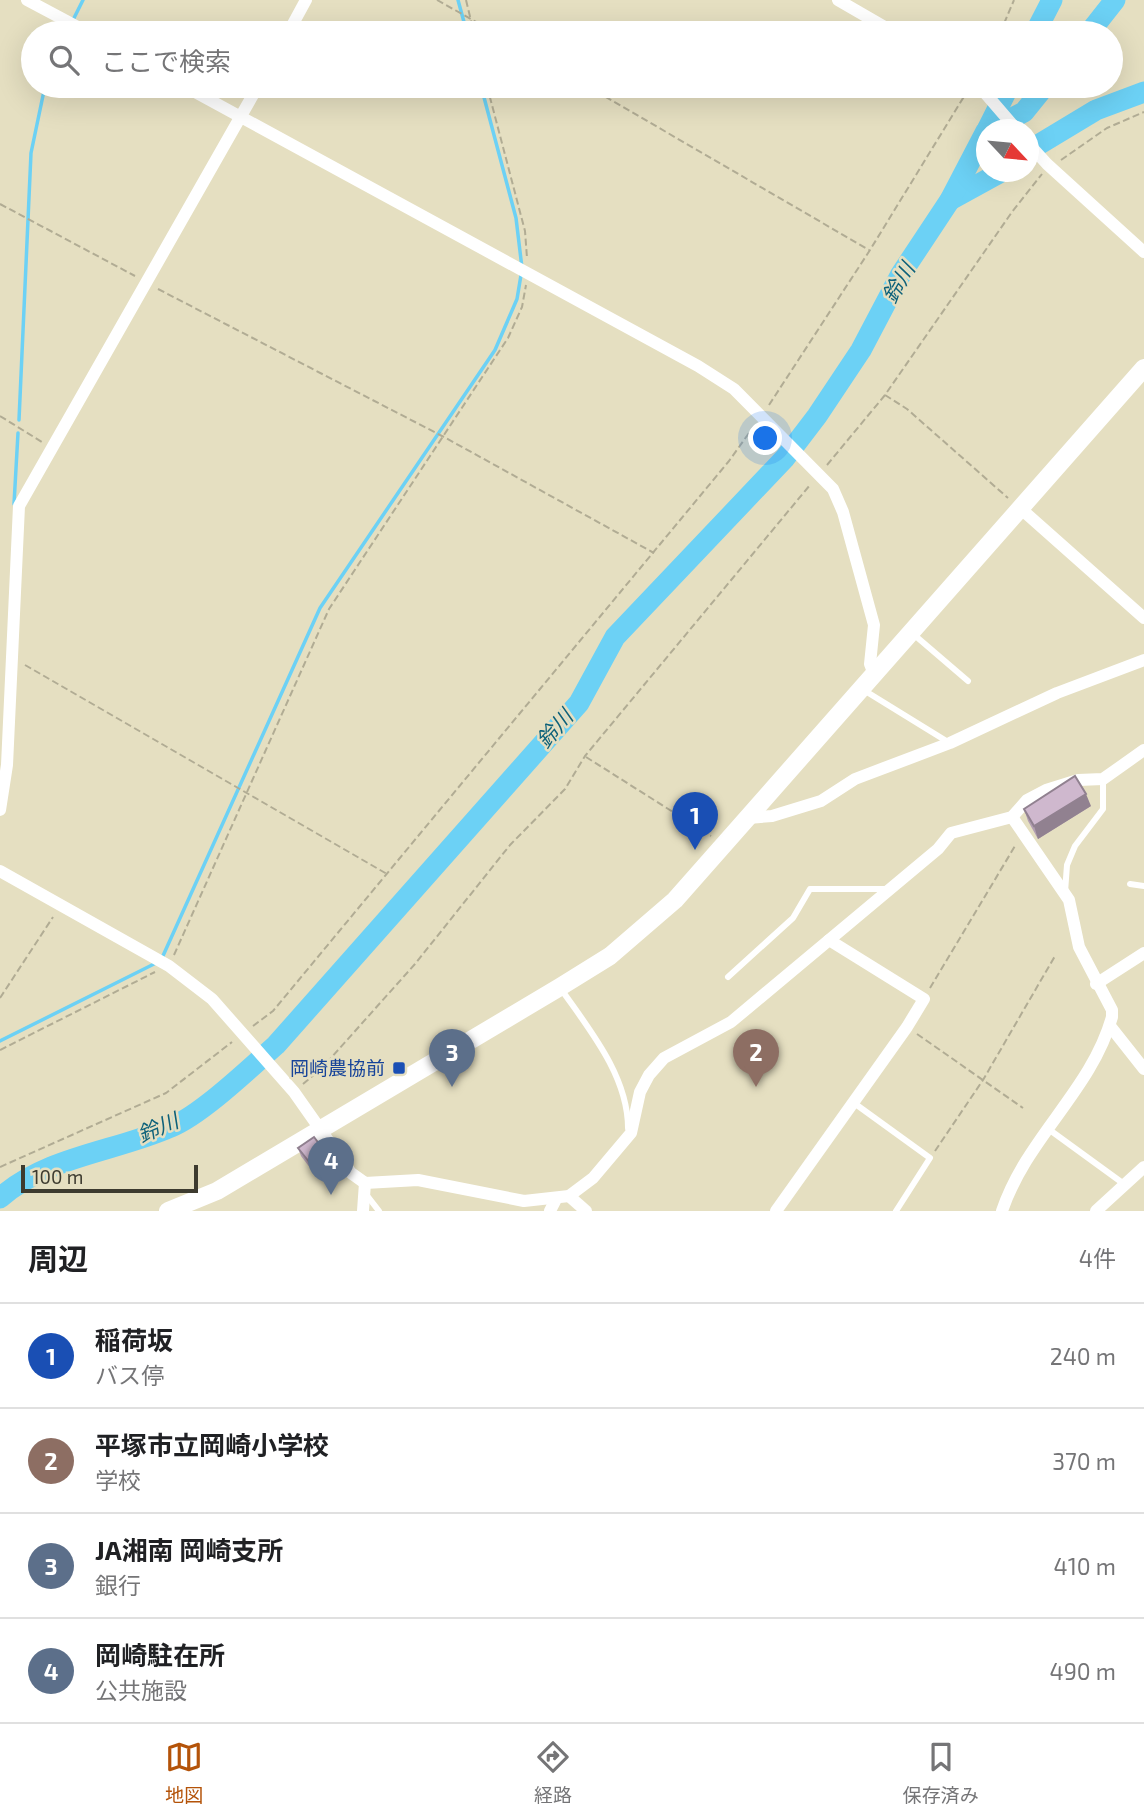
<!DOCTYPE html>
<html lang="ja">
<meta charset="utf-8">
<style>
:root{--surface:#fff;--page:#f6f6f6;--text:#202124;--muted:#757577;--line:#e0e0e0;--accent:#b45309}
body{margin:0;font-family:"Exo 2","Noto Sans JP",sans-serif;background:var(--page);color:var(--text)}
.compass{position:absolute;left:976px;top:119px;width:63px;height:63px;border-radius:50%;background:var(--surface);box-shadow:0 7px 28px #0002;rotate:116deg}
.scale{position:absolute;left:21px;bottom:18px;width:177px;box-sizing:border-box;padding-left:7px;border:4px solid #3d3b2f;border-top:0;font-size:19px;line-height:24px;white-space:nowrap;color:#3d3b2f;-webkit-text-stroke:5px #e5dfc1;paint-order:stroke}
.you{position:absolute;left:766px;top:439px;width:24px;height:24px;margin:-18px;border:5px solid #fff;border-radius:50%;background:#1a73e8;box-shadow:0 0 0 10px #1a73e833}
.badge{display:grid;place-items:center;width:46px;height:46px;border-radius:50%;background:var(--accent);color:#fff;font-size:23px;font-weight:700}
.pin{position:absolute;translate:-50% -58px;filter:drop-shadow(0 2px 4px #0008)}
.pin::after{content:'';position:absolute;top:37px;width:24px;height:21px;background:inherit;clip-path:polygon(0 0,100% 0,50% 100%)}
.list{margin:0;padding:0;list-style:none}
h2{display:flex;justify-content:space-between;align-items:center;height:91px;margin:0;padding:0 28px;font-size:30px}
h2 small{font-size:23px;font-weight:400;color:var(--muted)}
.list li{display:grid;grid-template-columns:46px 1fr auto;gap:21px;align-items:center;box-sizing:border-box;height:105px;padding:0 28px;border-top:2px solid var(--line)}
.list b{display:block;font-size:26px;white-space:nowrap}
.list p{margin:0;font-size:23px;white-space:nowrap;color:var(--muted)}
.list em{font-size:23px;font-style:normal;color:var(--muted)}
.icon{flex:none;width:38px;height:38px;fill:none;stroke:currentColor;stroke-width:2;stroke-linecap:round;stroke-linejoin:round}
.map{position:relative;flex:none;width:1144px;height:1211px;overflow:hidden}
.search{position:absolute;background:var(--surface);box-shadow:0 7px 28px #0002;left:21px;right:21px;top:21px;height:77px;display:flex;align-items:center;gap:18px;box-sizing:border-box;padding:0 24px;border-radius:38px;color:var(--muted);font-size:26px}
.sheet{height:511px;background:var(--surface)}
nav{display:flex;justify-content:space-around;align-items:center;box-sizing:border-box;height:98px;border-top:2px solid var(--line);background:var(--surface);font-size:19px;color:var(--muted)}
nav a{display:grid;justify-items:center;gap:4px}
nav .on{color:var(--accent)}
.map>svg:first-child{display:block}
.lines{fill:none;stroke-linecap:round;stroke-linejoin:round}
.stream{stroke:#6cd1f5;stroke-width:3.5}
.river{stroke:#6cd1f5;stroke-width:21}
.path{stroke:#b1ac94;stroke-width:2;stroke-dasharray:7 3.5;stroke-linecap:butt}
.lane{stroke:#fff;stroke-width:6}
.street{stroke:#fff;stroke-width:12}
.secondary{stroke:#fff;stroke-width:18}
.wall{fill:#b29eb1}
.shaded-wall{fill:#918190}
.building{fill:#cfb8ce;stroke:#918190;stroke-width:2}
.transit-dot{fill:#1a4fb4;stroke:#e5dfc1;stroke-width:2.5}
.labels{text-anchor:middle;stroke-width:5;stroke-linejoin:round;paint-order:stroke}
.transit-label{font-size:19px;fill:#164399;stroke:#e5dfc1;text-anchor:end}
.water-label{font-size:21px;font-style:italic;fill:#0d617a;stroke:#e5dfc1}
</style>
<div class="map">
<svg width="1144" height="1211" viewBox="0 0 1144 1211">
<rect width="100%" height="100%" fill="#e5dfc1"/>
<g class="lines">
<g class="stream">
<path d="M458,0L467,33"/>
<path d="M73,20L83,0"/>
<path d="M481,86L516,218L522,268"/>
<path d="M19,420L31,153L45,86"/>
<path d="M14,504L18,433"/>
<path d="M162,958L320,608L495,350L517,299L521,275"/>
<path d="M0,1041L156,963"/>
</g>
<g class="river">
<path d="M1035,33L1052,0"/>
<path d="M1089,33L1115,0"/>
<path d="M988,128L1009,86"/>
<path d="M989,130L1024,112L1045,86"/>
<path d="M1028,151L1096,110L1144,92"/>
<path d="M950,200L1001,172"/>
<path d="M0,1198C47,1156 115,1152 171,1127C201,1115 250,1068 276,1045L579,703L615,637L785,458L817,416L861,350L901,274L950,200L986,131"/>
</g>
<g class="path">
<path d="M437,0L496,33"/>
<path d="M466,0L474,33"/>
<path d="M1000,33L1014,0"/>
<path d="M487,86L525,231L527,258"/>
<path d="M587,86L869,250"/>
<path d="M1061,160L1107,128L1144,112"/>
<path d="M0,204L135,276"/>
<path d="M158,289L444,437L654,553"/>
<path d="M885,395L907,409L1008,498"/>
<path d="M769,405L870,250L968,90"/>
<path d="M0,416L42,442"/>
<path d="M827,465L885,395L1012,212L1042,174"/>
<path d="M25,665L387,874"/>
<path d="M586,757L711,836"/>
<path d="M174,955L329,609L508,338L522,307L526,285"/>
<path d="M930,988L1015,846"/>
<path d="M0,998L53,917"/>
<path d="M253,1026L273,1011L729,461L754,426"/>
<path d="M917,1034L1023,1108"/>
<path d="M0,1050L155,972"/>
<path d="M303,1084L322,1068L415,964L510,845L565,789L585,756L810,485"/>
<path d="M935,1151L983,1080L1055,956"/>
<path d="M0,1167L166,1093L232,1042"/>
</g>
<g class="lane">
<path d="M912,633L968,681"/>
<path d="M862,689L948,742"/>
<path d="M1130,884L1144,886"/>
<path d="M1065,892L1067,865L1075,846L1103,809V779"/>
<path d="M728,977L793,918L810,889H888"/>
<path d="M561,989C589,1029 628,1076 628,1128"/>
<path d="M854,1103L930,1158L896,1211"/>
<path d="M1047,1128L1124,1184"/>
<path d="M365,1193L379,1211"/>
</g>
<g class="street">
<path d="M27,0L89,33"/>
<path d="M838,0L895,33"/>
<path d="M288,33L306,0"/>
<path d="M184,86L698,366L734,389L833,489L843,512L874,625L870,664L874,674"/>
<path d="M979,86L1017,130"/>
<path d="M1028,143L1047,164L1144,252"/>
<path d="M1020,508L1144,618"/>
<path d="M0,810L7,765L19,506L258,86"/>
<path d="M748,818L772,816L821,801L855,779L950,743L1057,693L1144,660"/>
<path d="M0,871L169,966L212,999L294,1092L351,1173L365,1183L418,1180L524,1201L569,1196L593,1178L631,1133L640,1092L649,1075L664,1058L731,1022L938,849L951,833L1012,817L1027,800L1046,790L1078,780L1103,779L1144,750"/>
<path d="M1096,984L1144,953"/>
<path d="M1110,1026L1144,1069"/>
<path d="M569,1196L586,1211"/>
<path d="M363,1211L365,1183"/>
<path d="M550,1211L556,1199"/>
<path d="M776,1211L907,1027L924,999L829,940"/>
<path d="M1002,1211C1027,1137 1091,1091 1112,1017V1010L1079,947L1069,900L1012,817"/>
<path d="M1096,1211L1144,1167"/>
</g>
<path class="secondary" d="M168,1211L217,1191L560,987L610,956L675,900L1144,368"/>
</g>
<g class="wall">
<path d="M1091,806L1038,839L1028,821L1024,809Z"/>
<path d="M298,1148L332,1165L317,1177L301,1156Z"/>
</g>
<g class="shaded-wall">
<path d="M1086,794L1091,806L1038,839L1034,826Z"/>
<path d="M329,1157L332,1165L317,1177L314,1168Z"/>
</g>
<g class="building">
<path d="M1075,776L1086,794L1034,826L1024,809Z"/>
<path d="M314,1137L329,1157L314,1168L298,1148Z"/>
</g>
<rect class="transit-dot" x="392" y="1061" width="14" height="14" rx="3.5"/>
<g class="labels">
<g class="transit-label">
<text x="385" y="1075">岡崎農協前</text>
</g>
<g class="water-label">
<text transform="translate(899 283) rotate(-60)" y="7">鈴川</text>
<text transform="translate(555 729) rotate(-49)" y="7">鈴川</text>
<text transform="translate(158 1128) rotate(-23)" y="7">鈴川</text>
</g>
</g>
</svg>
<svg class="compass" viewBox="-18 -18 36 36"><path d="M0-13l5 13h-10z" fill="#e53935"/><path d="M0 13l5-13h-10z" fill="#757577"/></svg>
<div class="scale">100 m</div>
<div class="you"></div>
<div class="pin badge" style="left:695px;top:850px;background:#1a4fb4">1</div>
<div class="pin badge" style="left:756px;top:1087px;background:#8d6e63">2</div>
<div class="pin badge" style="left:452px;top:1087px;background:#5c6f8a">3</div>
<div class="pin badge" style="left:331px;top:1195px;background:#5c6f8a">4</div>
<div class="search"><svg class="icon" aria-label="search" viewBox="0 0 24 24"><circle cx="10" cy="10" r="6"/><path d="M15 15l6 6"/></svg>ここで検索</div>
</div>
<section class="sheet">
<h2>周辺<small>4件</small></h2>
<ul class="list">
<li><span class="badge" style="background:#1a4fb4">1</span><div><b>稲荷坂</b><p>バス停</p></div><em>240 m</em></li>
<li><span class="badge" style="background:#8d6e63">2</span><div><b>平塚市立岡崎小学校</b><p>学校</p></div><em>370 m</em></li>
<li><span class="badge" style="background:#5c6f8a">3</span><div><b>JA湘南 岡崎支所</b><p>銀行</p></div><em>410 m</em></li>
<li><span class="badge" style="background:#5c6f8a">4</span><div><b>岡崎駐在所</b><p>公共施設</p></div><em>490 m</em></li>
</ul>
</section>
<nav>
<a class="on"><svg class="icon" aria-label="map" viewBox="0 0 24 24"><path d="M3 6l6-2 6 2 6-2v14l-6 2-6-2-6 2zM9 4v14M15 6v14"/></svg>地図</a>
<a><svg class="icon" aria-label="directions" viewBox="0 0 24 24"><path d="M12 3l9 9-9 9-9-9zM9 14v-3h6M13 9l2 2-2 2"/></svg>経路</a>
<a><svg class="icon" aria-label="saved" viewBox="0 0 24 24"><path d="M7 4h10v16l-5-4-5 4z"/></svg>保存済み</a>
</nav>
